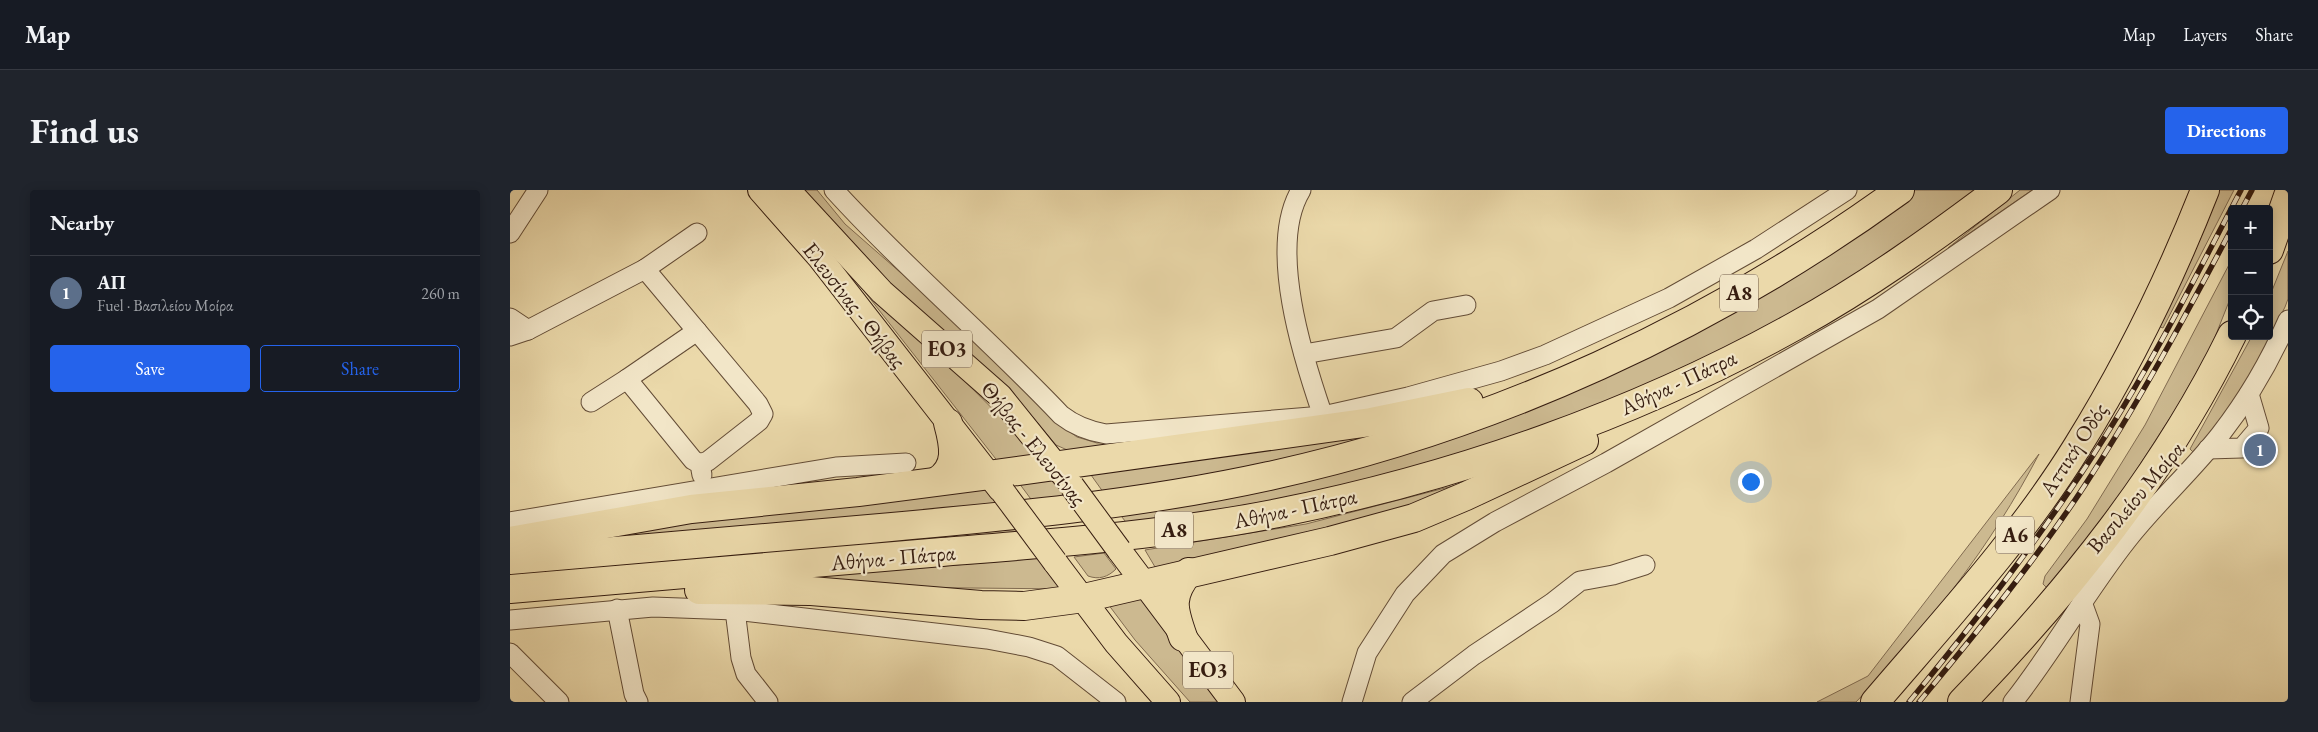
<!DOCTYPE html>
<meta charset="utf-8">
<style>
:root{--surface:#171b24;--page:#20242c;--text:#f1f3f6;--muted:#9ea1a6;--line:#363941;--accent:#2563eb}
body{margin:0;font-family:"EB Garamond",serif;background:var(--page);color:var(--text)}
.controls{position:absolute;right:15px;top:15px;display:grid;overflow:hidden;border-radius:5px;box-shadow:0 2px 12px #0003}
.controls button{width:45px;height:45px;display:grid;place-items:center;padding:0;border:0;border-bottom:1px solid var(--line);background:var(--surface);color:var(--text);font:25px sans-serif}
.you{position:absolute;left:1240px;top:291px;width:18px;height:18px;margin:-12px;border:4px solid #fff;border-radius:50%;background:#1a73e8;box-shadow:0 0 0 8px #1a73e833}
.badge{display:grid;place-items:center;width:32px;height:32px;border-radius:50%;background:var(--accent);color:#fff;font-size:16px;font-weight:700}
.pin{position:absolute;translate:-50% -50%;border:2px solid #fff;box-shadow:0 1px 5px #0006}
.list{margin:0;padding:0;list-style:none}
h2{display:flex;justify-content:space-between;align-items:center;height:65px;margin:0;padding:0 20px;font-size:21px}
h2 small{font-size:16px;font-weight:400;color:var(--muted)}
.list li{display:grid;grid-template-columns:32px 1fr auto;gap:15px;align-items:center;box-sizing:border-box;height:75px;padding:0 20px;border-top:1px solid var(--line)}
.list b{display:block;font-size:19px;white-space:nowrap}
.list p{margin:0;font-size:16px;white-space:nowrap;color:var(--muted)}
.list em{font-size:16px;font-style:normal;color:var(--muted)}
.actions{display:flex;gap:10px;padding:15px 20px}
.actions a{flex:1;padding:11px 0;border:1px solid var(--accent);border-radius:5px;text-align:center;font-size:18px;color:var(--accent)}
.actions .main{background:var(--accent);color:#fff}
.icon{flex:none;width:28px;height:28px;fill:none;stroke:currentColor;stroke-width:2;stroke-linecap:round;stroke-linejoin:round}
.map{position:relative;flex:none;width:1778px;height:512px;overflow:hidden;border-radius:5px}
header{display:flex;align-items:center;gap:30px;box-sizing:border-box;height:70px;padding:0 25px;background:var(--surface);border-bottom:1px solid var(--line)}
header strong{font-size:24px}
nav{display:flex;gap:28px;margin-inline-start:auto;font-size:18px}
.intro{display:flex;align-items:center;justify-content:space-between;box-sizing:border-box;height:120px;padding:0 30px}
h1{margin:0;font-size:35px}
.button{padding:12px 22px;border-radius:5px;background:var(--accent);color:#fff;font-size:18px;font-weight:700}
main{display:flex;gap:30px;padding:0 30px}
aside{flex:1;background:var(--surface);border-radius:5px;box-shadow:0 2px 12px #0003}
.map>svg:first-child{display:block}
.green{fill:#ccb990;stroke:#816b50}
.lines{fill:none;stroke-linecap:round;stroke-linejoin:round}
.minor-casing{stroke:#634c36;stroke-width:21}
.major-casing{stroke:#361d10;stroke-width:26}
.highway-casing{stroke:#361d10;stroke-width:30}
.minor{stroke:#f2e6c8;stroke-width:19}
.major{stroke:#ebd9aa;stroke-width:24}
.highway{stroke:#ebd9aa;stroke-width:28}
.rail-casing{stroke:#361d10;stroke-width:5.5}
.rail{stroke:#f2e6c8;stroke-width:4;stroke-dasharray:11;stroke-linecap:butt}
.major-bridge-casing{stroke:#361d10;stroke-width:26;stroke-linecap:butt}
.major-bridge{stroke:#ebd9aa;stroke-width:24}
.labels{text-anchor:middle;stroke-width:4.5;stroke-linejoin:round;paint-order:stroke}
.shield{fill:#f2e6c8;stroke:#6e5947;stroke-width:1}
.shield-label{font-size:21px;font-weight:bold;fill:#361d10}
.street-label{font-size:22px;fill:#361d10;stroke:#f2e6c8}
</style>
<header>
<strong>Map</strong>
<nav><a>Map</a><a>Layers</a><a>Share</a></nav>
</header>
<div class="intro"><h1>Find us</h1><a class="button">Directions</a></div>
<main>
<aside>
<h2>Nearby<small></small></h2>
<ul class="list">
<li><span class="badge" style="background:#5c6f8a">1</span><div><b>ΑΠ</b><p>Fuel · Βασιλείου Μοίρα</p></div><em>260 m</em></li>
</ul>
<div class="actions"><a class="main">Save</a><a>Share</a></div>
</aside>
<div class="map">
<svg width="1778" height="512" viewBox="0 0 1778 512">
<rect width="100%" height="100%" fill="#ebd9aa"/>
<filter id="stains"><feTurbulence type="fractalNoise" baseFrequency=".004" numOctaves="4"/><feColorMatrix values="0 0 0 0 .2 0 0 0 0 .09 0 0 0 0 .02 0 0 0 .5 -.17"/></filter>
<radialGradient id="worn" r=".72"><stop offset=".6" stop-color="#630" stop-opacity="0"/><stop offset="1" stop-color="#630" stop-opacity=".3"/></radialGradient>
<g class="green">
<path d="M291,0H307L335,34L431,118L549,234L567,247L587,253L742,241L564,263L546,255L521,225L419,136Z"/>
<path d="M1405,0H1472L1279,128L1072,224L852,294L619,336L608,322L847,274L1360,34Z"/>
<path d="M1510,0H1522L1438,58Z"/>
<path d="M1705,0H1724L1653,138L1648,136Z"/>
<path d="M1778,61V109L1775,117C1754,158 1721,238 1683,262L1680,259L1742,146H1759V108Z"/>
<path d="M1722,69V104L1701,157L1667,217L1598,324L1537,398L1533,394L1535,386L1577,329L1635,235Z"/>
<path d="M347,92C409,147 470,202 524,264L489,273Z"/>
<path d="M864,245L867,250L596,306L581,285Z"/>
<path d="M1529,264C1482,355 1417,438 1346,512H1307L1358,486Z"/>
<path d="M543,288L561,312L526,316L509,293Z"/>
<path d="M966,290L901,322L648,382L635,360L796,334Z"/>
<path d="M481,298L496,319L86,349L184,328Z"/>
<path d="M510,339L514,344L0,388V383Z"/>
<path d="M594,363L606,379C598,387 589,390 578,386L564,367Z"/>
<path d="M532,368L560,399L359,397L262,390Z"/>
<path d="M628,405L708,512H680L625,450L598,414Z"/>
</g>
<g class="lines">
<g class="minor-casing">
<g id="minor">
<path d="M324,0C396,79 477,147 551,225C565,236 578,241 596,244L813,226L898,207L991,181L1035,165L1159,108L1246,59L1337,0"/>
<path d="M791,0C757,56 793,168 813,226"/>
<path d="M0,43L28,0"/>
<path d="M135,79L187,43"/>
<path d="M0,128L18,140L0,146"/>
<path d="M18,140L135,79L248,214L253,224L249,231L198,271L190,274"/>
<path d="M187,141L117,189L183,270L190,274L192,285"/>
<path d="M794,164L886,148L923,121L956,115"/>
<path d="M81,212L117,189"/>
<path d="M1698,259L1732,258L1749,238L1739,204"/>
<path d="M0,332L326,277L396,273"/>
<path d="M107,419L124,504L128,512"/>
<path d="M225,420L231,468L236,484L258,512"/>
<path d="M0,430L143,417L225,420L477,449L519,457L547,466L606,512"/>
<path d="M0,463L49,512"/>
<path d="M842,512L857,463L895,404L933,364L985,332L1096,273L1368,119L1540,0"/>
<path d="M902,512L964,465L1042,413L1070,391L1103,385L1135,375"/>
<path d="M1503,512C1544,460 1576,402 1617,350C1646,313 1681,282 1710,245C1738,209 1760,171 1778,130"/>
<path d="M1570,512L1580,434L1572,412"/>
</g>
</g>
<g class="major-casing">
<g id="major">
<path d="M250,0L310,68L490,299"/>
<path d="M278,0L372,102L490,206L556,288"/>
<path d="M609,360L723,512"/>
<path d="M545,372L606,453L658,512"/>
</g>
</g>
<g class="highway-casing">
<g id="highway">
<path d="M1759,60L1778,6"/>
<path d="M427,291C449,277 444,255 438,233"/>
<path d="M0,351L181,319L348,302L479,285L861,232L959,212"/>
<path d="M0,370C120,360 239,349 359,339C493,327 627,315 759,286C985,237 1203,136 1390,0"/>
<path d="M0,399C144,387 288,375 432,362C544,353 657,345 768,323C947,287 1125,225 1285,136C1356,97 1423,49 1488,0"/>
<path d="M189,400L301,401L471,415L514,416L574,408L820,351L904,328L956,306L1074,251"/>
<path d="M673,447C663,419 659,406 679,382"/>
<path d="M1365,512C1435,430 1510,349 1567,257C1618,175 1660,89 1695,0"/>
<path d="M1452,512C1558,402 1654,284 1722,145"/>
</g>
</g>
<use href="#minor" class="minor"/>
<use href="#major" class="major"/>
<use href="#highway" class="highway"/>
<g class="rail-casing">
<g id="rail">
<path d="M1732,19L1742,0"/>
<path d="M1399,512C1470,426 1537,339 1596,245C1646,166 1688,82 1731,0"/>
<path d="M1409,512C1467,442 1525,371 1575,295C1629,212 1676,125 1722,38"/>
</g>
</g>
<use href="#rail" class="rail"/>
<g class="major-bridge-casing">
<g id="major-bridge">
<path d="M562,296L609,360"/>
<path d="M493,302L545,372"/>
</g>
</g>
<use href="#major-bridge" class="major-bridge"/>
</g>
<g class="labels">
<g class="shield">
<rect x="1210" y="84.5" width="38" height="37" rx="4"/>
<rect x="412" y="140.5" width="50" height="37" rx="4"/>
<rect x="645" y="321.5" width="38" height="37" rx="4"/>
<rect x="1486" y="326.5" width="38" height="37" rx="4"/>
<rect x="673" y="461.5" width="50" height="37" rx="4"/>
</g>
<g class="shield-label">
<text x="1229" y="110">Α8</text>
<text x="437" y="166">ΕΟ3</text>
<text x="664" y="347">Α8</text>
<text x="1505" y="352">Α6</text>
<text x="698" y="487">ΕΟ3</text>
</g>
<g class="street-label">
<text transform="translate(345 115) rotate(52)" y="8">Ελευσίνας - Θήβας</text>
<text transform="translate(1168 192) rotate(-25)" y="8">Αθήνα - Πάτρα</text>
<text transform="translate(524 253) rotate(51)" y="8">Θήβας - Ελευσίνας</text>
<text transform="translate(1563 259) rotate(-57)" y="8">Αττική Οδός</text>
<text transform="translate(1625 307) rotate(-50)" y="8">Βασιλείου Μοίρα</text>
<text transform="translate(785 318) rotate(-12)" y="8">Αθήνα - Πάτρα</text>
<text transform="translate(383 367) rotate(-5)" y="8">Αθήνα - Πάτρα</text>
</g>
</g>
<rect width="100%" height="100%" filter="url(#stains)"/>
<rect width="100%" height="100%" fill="url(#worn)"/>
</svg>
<div class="controls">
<button>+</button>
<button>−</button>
<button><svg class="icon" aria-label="locate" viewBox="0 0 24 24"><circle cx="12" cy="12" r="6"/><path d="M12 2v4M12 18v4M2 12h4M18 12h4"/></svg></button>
</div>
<div class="you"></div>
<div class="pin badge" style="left:1750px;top:260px;background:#5c6f8a">1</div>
</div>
</main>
